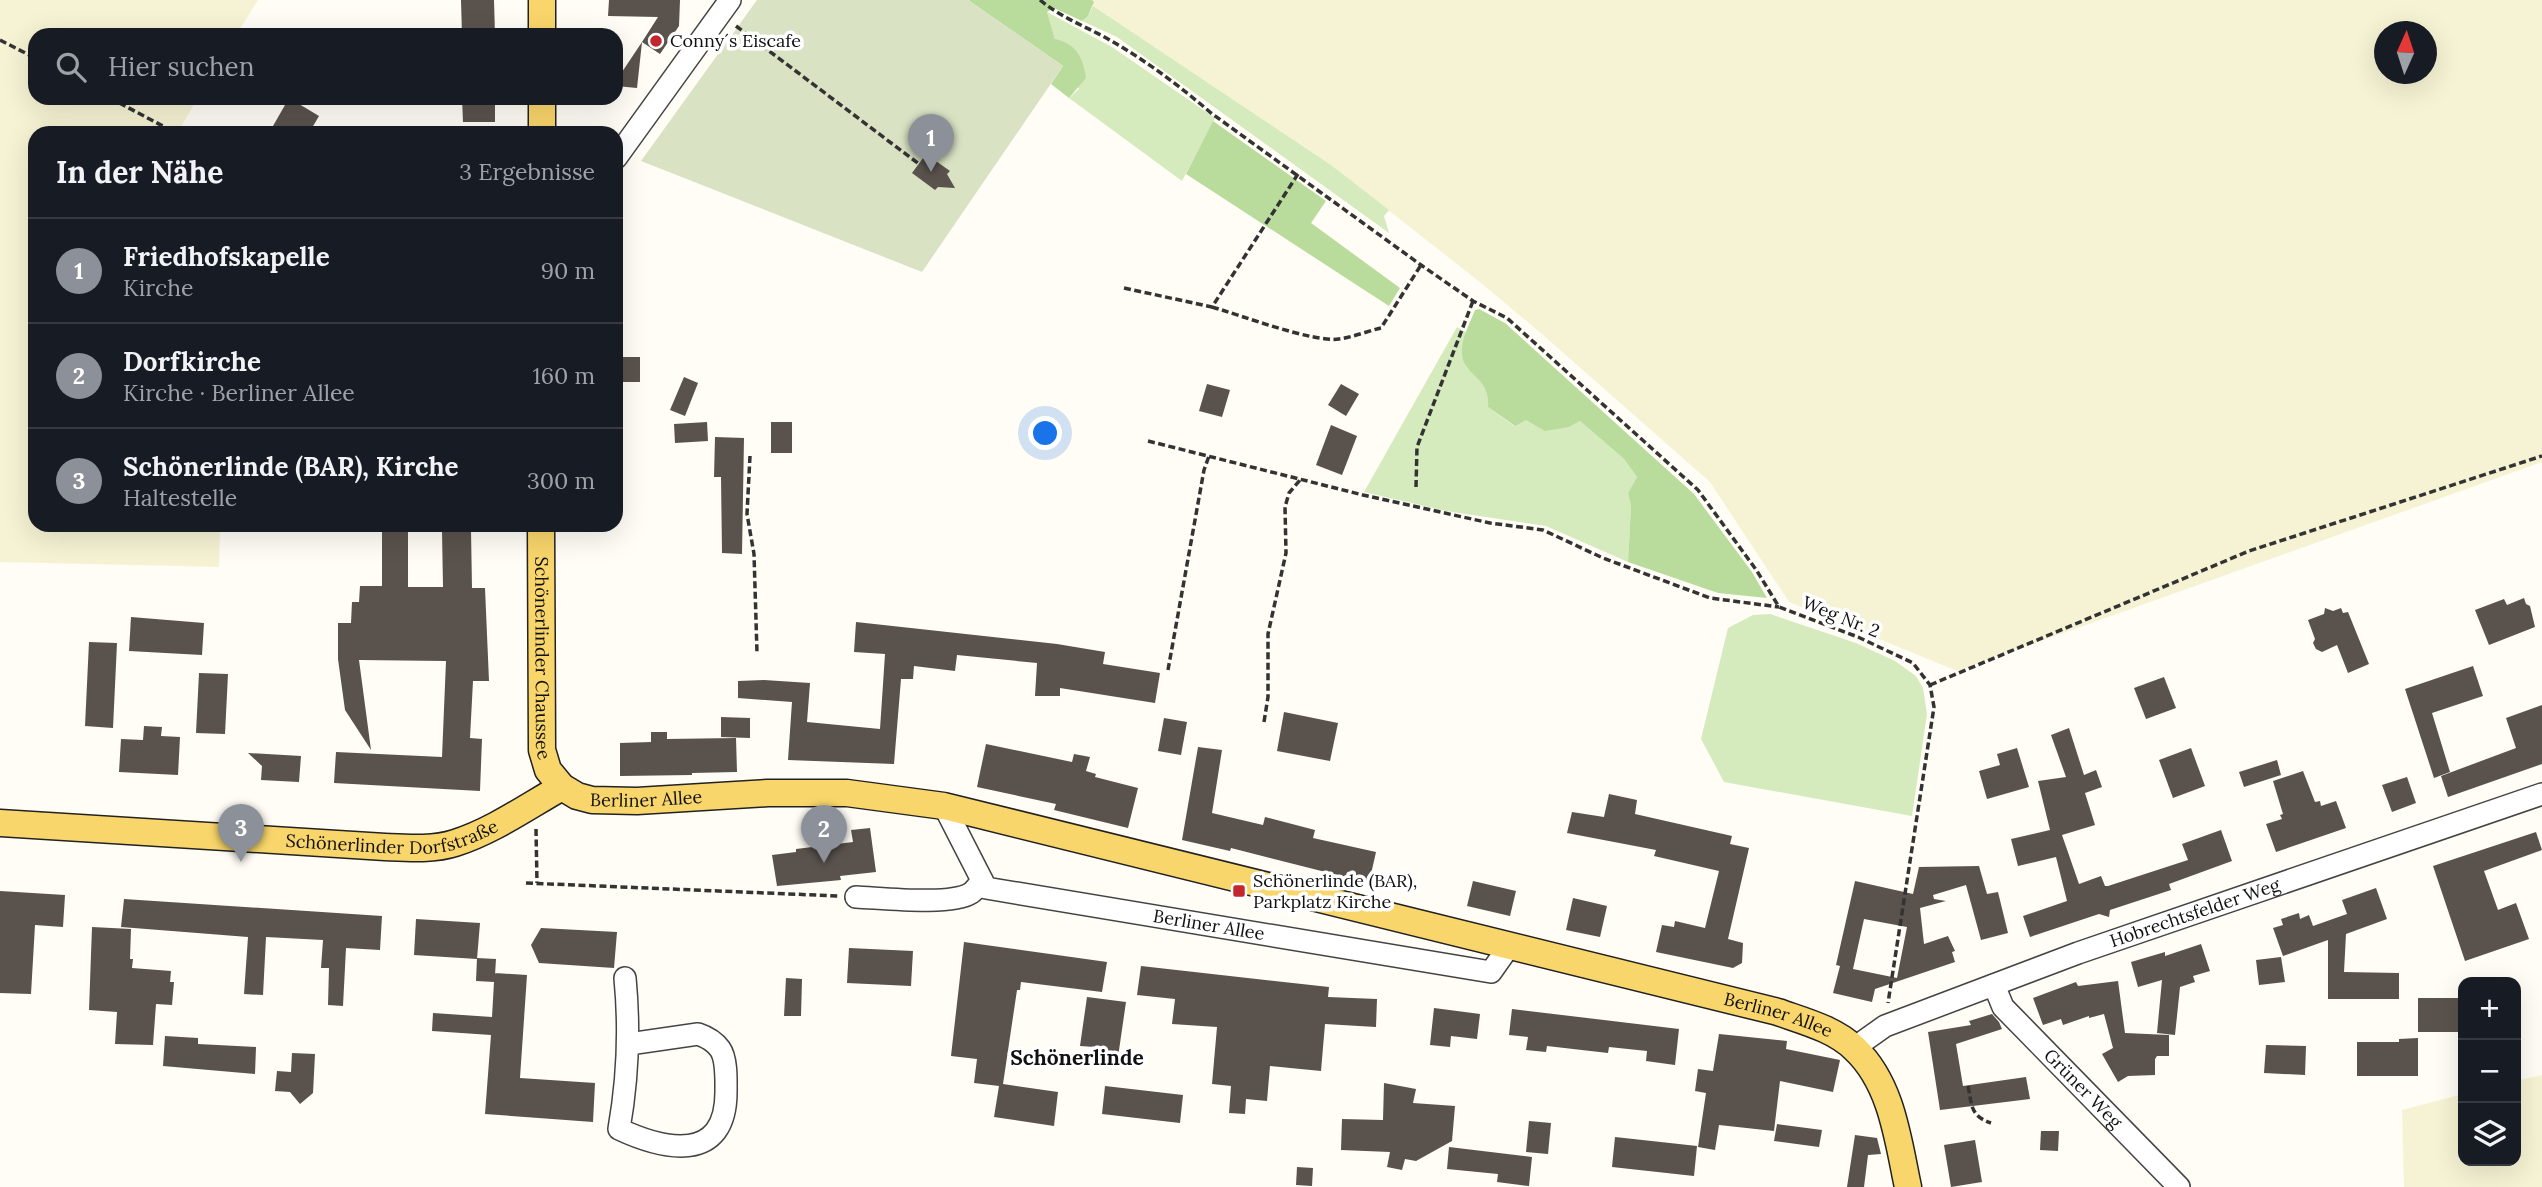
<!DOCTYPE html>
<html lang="de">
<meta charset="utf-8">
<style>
:root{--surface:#171b24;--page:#20242c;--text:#f1f3f6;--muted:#9ea1a6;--line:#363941;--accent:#8c9099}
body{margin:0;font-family:Lora,serif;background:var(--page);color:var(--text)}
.controls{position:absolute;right:21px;bottom:21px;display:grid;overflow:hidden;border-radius:14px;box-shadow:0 7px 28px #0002}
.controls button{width:63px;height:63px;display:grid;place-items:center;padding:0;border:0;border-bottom:2px solid var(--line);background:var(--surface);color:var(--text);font:35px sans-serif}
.compass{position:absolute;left:2374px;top:21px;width:63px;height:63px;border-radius:50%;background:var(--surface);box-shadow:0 7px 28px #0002;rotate:3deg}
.you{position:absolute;left:1046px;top:434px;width:24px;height:24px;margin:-18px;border:5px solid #fff;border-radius:50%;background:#1a73e8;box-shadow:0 0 0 10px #1a73e833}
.badge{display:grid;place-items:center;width:46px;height:46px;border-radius:50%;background:var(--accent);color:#fff;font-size:23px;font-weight:700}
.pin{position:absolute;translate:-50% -58px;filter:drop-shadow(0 2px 4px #0008)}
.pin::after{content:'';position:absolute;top:37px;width:24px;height:21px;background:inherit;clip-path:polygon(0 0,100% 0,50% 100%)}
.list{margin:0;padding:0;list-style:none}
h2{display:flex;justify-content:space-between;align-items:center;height:91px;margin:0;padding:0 28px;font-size:30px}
h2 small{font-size:23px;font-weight:400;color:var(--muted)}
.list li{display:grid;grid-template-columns:46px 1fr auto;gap:21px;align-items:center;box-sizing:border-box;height:105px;padding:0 28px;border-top:2px solid var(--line)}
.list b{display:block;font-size:26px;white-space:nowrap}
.list p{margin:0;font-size:23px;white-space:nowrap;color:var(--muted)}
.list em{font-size:23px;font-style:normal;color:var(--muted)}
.icon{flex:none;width:38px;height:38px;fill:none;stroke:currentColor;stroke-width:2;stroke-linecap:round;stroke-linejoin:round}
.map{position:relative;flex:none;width:2542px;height:1187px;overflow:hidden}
.search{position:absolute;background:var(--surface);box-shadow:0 7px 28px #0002;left:28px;top:28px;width:595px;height:77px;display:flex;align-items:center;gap:18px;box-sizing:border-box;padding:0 24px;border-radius:21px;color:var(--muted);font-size:26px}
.panel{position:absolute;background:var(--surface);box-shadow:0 7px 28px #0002;left:28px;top:126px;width:595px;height:406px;border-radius:21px}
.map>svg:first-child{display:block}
.farmland{fill:#f6f3d4;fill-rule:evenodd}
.green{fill:#d5ebbd}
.forest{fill:#b9dc9c}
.cemetery{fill:#d9e3c4}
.building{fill:#5a524d;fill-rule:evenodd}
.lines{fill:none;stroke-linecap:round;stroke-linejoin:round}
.minor-casing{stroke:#444;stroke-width:24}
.major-casing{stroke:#222;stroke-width:29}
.path{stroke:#333;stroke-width:3.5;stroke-dasharray:7 3.5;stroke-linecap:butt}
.minor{stroke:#fff;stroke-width:21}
.major{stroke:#f9d66b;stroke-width:26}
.poi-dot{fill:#c4262e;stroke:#fff;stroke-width:2.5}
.labels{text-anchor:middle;stroke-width:7;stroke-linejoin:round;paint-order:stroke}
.poi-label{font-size:18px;fill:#111;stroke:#fff;text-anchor:start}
.street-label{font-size:18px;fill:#111;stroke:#fff}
.quarter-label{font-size:21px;font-weight:bold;fill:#111;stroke:#fff}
</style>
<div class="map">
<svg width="2542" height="1187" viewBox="0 0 2542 1187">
<rect width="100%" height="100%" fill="#fffdf5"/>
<g class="farmland">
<path d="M0,0H258L236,35H35V98H198L177,133H35V525H220L219,567L0,562Z"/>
<path d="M1092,0H2542V462L1957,671L1789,602L1710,482L1543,335L1481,283L1331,165L1093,6ZM2384,32H2426V74H2384Z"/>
<path d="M2542,1075V1187H2404L2402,1110L2463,1094V1161H2516V1081Z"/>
</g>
<g class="green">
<path d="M1093,6L1331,165L1389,210L1384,216L1389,233L1117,37L1082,21L1088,16Z"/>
<path d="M1047,12L1112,47L1215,118L1182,181L1069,98L1079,89L1055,39Z"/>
<path d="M1457,327L1467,333L1463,342L1466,367C1480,380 1489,387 1488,407L1514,426L1526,419L1569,427L1580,421L1624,459L1637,477L1628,493L1631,506L1628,562L1546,526L1446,511L1364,492Z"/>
<path d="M1770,614L1856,643L1895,661L1916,676L1923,688L1927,714L1912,816L1724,782L1701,739L1728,628L1753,615Z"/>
</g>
<g class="forest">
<path d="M968,0H1092L1094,2L1088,16L1082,21L1054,8L1047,12L1055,39C1077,44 1083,58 1086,78L1069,98L1051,84L1063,66Z"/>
<path d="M1213,121L1326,201L1311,223L1400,288L1389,306L1186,174Z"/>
<path d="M1479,309L1505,323L1694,494L1752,572L1767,598L1718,593L1628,562L1631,506L1628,493L1637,477L1624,459L1580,421L1569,427L1545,431L1526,420L1515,426L1488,407C1490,375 1463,377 1462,353C1461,339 1470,323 1475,310Z"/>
</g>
<path class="cemetery" d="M757,0H968L1063,66L922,272L641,161Z"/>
<g class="building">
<path d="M461,0H494L495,35H462Z"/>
<path d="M609,0H680L679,26L660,54L642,42L658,17L608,16Z"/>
<path d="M642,42L637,88L616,86V81Z"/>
<path d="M289,98L319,116L309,133H269Z"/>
<path d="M462,98H495V122H463Z"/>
<path d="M926,154L950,171L947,174L955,188L938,187L935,190L912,173Z"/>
<rect x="616" y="357" width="24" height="25"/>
<path d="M684,377L698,383L685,416L670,410Z"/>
<path d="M1207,384L1230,390L1222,417L1199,411Z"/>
<path d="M1341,384L1359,394L1346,416L1328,405Z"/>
<path d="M707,422L708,441L675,443L674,424Z"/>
<rect x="771" y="422" width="21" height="31"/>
<path d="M1331,425L1357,436L1342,475L1316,465Z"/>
<path d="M715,437L744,438L742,554L722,553L721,477H714Z"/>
<path d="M382,525H408V587H443L442,531H471L472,588H485L489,681H473L470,738L482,739L480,791L334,783L336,752L442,757L446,661L359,660L371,750L345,710L338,659V623H351L352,602H359L360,586H382Z"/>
<path d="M2524,598L2526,604L2530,606L2535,627L2489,645L2475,610L2504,599L2507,605Z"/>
<path d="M2325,608L2333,611L2341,608L2343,613L2348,612L2369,664L2348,673L2337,645L2322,652L2316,649L2313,643L2315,639L2308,620L2324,614Z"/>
<path d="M131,617L204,623L202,655L129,651Z"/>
<path d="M856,622L1057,644L1105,652L1103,664L1160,673L1155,703L1060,688V696H1035L1037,663L957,655L955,671L914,666L913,679H901L894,764L788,760L792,702L738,698V681L764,680L810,683L807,722L880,729L885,654L854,652Z"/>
<path d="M89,642L117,643L113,728L85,726Z"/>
<path d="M2473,666L2483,696L2432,713L2450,772L2434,778L2405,689Z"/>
<path d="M199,673L228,674L225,734L196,733Z"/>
<path d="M2164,677L2176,708L2146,719L2134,688Z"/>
<path d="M2542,705V764L2448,797L2441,776L2516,748L2506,718Z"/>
<path d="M1284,712L1338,723L1330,761L1277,751Z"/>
<path d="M721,717L750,718V738L721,737Z"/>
<path d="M1164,718L1187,722L1181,755L1158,751Z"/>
<path d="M144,726L162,727L161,736L180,737L178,775L119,772L121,739L143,740Z"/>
<path d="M2069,728L2084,775L2096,770L2102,787L2085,793L2095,825L2062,835L2079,884L2101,876L2105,886H2108L2188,860L2182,844L2221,830L2232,861L2169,884L2171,890L2113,909L2110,910L2109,917L2099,914L2030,937L2023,916L2067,901L2056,857L2018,866L2011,839L2050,830L2038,781L2066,777L2051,735Z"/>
<path d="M651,732H667V739L736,738L737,772L692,773V775L620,776V743L651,742Z"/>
<path d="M986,744L1072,762L1074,754L1090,757L1086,771L1096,774L1095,777L1138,788L1128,828L1054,810L1056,804L977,787Z"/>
<path d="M1198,747L1222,750L1212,813L1263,825L1265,817L1315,830L1313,838L1376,852L1369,883L1231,848L1230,851L1182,840Z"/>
<path d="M2017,748L2029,787L1987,799L1979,771L2000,765L1997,754Z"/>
<path d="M2191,748L2205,786L2173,798L2159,760Z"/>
<path d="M248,753L301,756L299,782L261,780L262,766Z"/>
<path d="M2277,760L2281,775L2244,787L2239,772Z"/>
<path d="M2303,771L2315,802L2320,801L2321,806L2336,801L2346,828L2276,852L2266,824L2282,819L2280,815L2283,814L2273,781Z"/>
<path d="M2407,777L2416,803L2392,812L2382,785Z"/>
<path d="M1609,794L1637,800L1635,814L1732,836L1730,844L1749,848L1728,939L1743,943L1742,963L1733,968L1656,952L1662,925L1674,927L1675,921L1705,928L1719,871L1654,856L1656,850L1567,833L1572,812L1604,817Z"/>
<path d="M870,828L876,872L840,876L841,880L777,886L772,855L796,852V849L853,842L851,830Z"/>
<path d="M2536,832L2542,850L2484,871L2498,910L2516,903L2529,939L2465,961L2433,866Z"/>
<path d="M1979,866L1987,894L1998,892L2008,933L1981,940L1966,885L1933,895L1934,899L1946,901L1920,908L1924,944L1948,936L1955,951L1952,952L1955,962L1875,989L1872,1002L1833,993L1840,966L1836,965L1855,881L1913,894L1919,867ZM1864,919L1907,927L1897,978L1853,969Z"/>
<path d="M1473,881L1516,891L1510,916L1467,906Z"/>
<path d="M2376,888L2387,919L2346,934L2344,972L2399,973V999H2328V940L2283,956L2273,928L2283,925L2281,919L2299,913L2300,919L2309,915L2313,926L2347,914L2342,900Z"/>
<path d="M0,891L65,895L63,927L35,925L31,994L0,993Z"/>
<path d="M1573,898L1607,906L1600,937L1566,930Z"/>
<path d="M124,899L382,916L380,950L346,948L343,1006L328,1005L329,968H321L323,940L266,937L263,995L244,994L248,937L121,927Z"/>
<path d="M416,919L480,923L477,959L414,955Z"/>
<path d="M92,927L131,929L130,959H133L132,968L171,971L170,982H174L172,1005L156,1004L153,1045L115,1044L117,1012L89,1010Z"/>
<path d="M541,928L617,932L614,968L539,963L531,945Z"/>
<path d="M964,942L1107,962L1102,992L1021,982L1020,990H1017L1003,1084L1058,1092L1054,1126L994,1117L999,1086L974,1083L977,1059L951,1056Z"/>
<path d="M2201,944L2210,971L2193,976L2195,982L2180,987L2175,1035L2157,1033L2162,980L2138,987L2131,962L2165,952V956Z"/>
<path d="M849,948L913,951L911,986L847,983Z"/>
<path d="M2281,957L2285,982L2259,985L2256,960Z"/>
<path d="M477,958L496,959L495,975V973L527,975L520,1078L595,1083L593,1122L485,1114L491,1035L432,1031L433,1013L492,1017L494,982L476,981Z"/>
<path d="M1141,966L1329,987L1328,997L1377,999L1376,1027L1325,1024L1321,1071L1270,1066L1267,1101L1246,1099L1245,1114L1229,1113L1231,1086L1212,1084L1217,1027L1172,1024L1175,999L1137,995Z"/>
<path d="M786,978L802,979L801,1016H784Z"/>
<path d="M2118,981L2125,1033L2169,1035V1056H2157L2155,1059V1075L2128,1076L2118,1082L2102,1054L2113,1048L2104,1014L2089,1018V1016L2063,1025L2061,1019L2043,1025L2033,998L2076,982L2078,986Z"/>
<path d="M1087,997L1126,1002L1117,1064L1093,1061L1095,1047L1080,1046Z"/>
<rect x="2418" y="998" width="41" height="34"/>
<path d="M1434,1008L1480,1014L1477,1039L1451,1036L1450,1047L1430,1045Z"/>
<path d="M1512,1009L1679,1029L1675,1065L1646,1061L1647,1051L1609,1047L1608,1053L1547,1046L1546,1052L1526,1050L1528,1037L1509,1035Z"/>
<path d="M1992,1014L1999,1022L2002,1029L1956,1044L1963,1086L2026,1077L2030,1099L1940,1110L1928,1032L1971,1025L1969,1021Z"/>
<path d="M1719,1034L1787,1041L1786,1049L1840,1060L1833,1092L1780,1081L1774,1131L1719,1125L1715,1150L1698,1147L1706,1093L1695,1091L1698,1069L1713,1071Z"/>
<path d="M165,1036L198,1038V1044L256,1047L255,1074L163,1066Z"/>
<path d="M2418,1038V1076H2357V1042H2399V1039Z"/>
<path d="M2266,1045L2306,1046L2305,1075L2264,1073Z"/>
<path d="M292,1053L315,1054L313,1093L300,1104L290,1092L275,1091L277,1071L291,1072Z"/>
<path d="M1384,1083L1416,1089L1413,1103L1455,1106L1452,1141L1416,1161L1405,1159L1402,1170L1387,1167L1390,1152L1341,1150L1342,1119L1383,1120Z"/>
<path d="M1105,1086L1183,1095L1180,1123L1102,1114Z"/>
<path d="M1529,1121L1551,1123L1548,1154L1526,1152Z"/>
<path d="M1777,1124L1822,1130L1819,1147L1774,1141Z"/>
<path d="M2041,1131H2059L2058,1151L2040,1150Z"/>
<path d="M1855,1135L1877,1138L1881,1154L1868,1155L1864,1187H1847Z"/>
<path d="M1615,1137L1697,1146L1694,1176L1612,1167Z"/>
<path d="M1975,1140L1982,1182L1951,1187L1944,1145Z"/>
<path d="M1449,1147L1532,1157L1529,1186L1497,1182L1498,1174L1447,1169Z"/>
<path d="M1297,1167L1313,1168L1312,1186L1296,1185Z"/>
</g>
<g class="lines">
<g class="minor-casing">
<g id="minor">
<path d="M616,158L730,0"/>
<path id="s1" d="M944,806L986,888L1491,972L1510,945"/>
<path d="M856,897C882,898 951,906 971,893C975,890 979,884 982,881"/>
<path d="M625,978C630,1030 628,1078 619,1129C664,1150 726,1164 726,1092C726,1080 727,1059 720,1049C715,1042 707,1037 698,1034L629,1044"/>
<path id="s2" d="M1994,985L2003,1007L2179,1187"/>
<path id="s3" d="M1854,1048L1885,1026L2078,953L2542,794"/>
</g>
</g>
<g class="major-casing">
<g id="major">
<path d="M542,0V35"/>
<path d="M542,133V98"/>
<path id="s4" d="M541,525L542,750L548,770L562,787L577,796L592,800L637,801L768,793H847L944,806L1778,1012C1803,1021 1835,1029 1855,1049C1892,1084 1898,1140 1908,1187"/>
<path id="s5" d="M0,823L385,847C407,848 434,850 455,843C493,831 528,806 562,787"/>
</g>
</g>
<g class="path">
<path d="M1040,0C1063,19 1090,28 1115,43C1149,63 1181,87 1211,113L1421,265L1473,301L1507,318L1698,490L1757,571L1779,607L1858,637L1913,663L1930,685L1934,707L1888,1003"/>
<path d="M736,26L919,164"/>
<path d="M0,40L35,58"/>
<path d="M110,98L176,133"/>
<path d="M1124,288L1212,307L1298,174"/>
<path d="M1212,307C1240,315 1314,343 1339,339C1353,337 1368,331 1381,328L1421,265"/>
<path d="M1148,441L1363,495L1490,523L1543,530L1603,558L1710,598L1779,607"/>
<path d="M750,456L747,514L754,554L757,653"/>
<path d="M1416,487L1417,447L1473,301"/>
<path d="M1168,670L1204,470L1209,456"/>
<path d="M1930,685L2249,551L2542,456"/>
<path d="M1264,722L1268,697V634L1286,553L1285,507L1289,493L1300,480"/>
<path d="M536,829L537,883"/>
<path d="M526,883L838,896"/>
<path d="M1968,1086C1972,1105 1970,1116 1991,1123"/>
</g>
<use href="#minor" class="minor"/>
<use href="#major" class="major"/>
</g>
<g class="poi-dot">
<circle cx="656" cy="41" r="7"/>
<rect x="1232" y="884" width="14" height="14" rx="3.5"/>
</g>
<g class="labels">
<g class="poi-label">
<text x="670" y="47">Conny´s Eiscafe</text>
<text x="1253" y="887">Schönerlinde (BAR),<tspan x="1253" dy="21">Parkplatz Kirche</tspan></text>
</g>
<g class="street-label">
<text transform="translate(1841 617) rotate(22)" y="6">Weg Nr. 2</text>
<text dy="6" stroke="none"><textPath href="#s4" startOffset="133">Schönerlinder Chaussee</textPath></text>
<text dy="6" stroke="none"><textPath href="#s4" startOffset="355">Berliner Allee</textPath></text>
<text dy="6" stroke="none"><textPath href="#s5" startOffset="394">Schönerlinder Dorfstraße</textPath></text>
<text dy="6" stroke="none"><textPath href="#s3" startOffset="368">Hobrechtsfelder Weg</textPath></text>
<text dy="6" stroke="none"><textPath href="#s1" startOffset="318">Berliner Allee</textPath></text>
<text dy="6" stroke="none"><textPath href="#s4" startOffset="1514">Berliner Allee</textPath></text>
<text dy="6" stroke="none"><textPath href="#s2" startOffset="138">Grüner Weg</textPath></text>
</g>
<g class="quarter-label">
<text x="1077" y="1065">Schönerlinde</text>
</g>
</g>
</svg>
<div class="controls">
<button>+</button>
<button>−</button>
<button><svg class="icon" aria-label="layers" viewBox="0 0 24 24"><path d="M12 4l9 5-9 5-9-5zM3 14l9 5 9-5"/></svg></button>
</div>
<svg class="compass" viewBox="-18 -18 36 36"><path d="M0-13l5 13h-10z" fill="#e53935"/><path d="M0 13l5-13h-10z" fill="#9ea1a6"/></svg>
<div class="you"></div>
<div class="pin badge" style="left:931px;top:172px">1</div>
<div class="pin badge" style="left:824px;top:863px">2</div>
<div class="pin badge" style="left:241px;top:862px">3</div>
<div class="search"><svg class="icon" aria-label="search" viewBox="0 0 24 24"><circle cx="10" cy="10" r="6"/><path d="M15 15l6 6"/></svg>Hier suchen</div>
<section class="panel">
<h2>In der Nähe<small>3 Ergebnisse</small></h2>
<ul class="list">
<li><span class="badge">1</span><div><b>Friedhofskapelle</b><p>Kirche</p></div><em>90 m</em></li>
<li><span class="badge">2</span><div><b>Dorfkirche</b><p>Kirche · Berliner Allee</p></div><em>160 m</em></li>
<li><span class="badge">3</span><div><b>Schönerlinde (BAR), Kirche</b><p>Haltestelle</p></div><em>300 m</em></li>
</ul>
</section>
</div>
